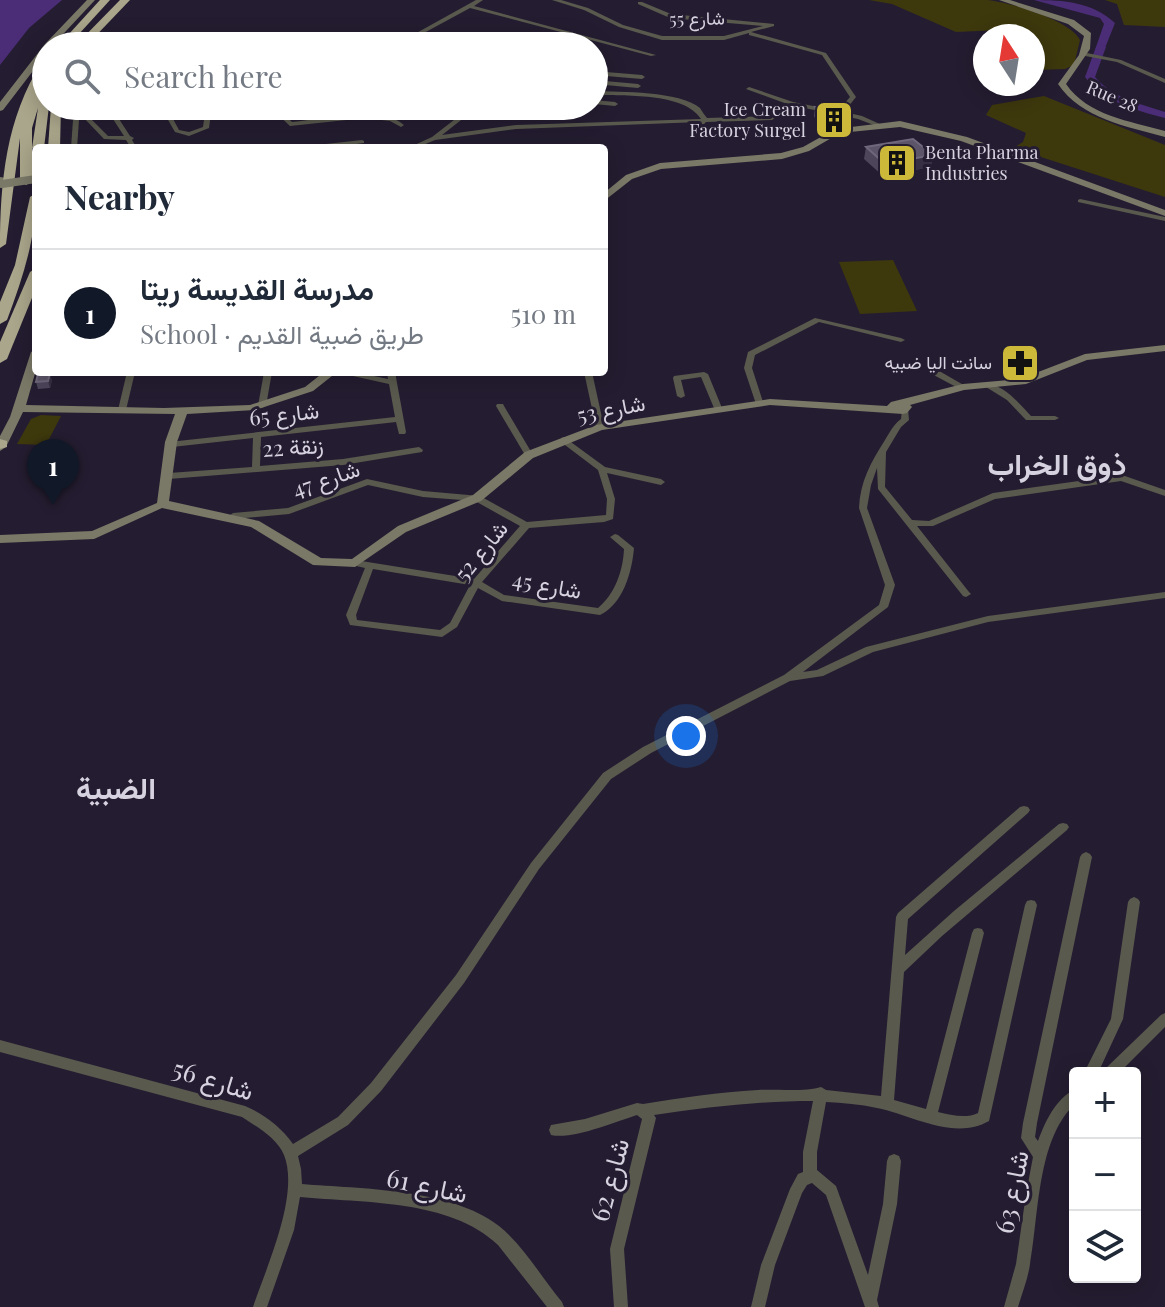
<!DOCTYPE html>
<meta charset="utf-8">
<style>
:root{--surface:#fff;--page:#f6f6f7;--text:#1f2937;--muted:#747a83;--line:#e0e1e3;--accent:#111827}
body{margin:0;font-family:"Playfair Display",Vazirmatn,serif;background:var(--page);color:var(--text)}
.controls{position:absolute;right:24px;bottom:24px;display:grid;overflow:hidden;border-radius:8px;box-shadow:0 4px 20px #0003}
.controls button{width:72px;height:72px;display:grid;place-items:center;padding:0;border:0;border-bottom:2px solid var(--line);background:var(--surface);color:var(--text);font:40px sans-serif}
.compass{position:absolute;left:973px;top:24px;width:72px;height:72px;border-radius:50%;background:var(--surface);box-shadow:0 4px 20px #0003;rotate:348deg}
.you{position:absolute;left:686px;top:736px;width:28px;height:28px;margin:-20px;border:6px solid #fff;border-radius:50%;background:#1a73e8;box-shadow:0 0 0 12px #1a73e833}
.badge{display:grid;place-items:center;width:52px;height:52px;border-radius:50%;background:var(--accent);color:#fff;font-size:26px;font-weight:700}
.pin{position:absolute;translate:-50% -66px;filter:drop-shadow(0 2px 4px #0008)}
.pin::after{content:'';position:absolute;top:42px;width:28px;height:24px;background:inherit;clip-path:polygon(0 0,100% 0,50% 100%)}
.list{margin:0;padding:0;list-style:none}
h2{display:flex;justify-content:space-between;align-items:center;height:104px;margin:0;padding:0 32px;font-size:34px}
h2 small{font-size:26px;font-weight:400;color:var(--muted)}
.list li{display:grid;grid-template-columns:52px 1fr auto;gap:24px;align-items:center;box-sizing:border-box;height:128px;padding:0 32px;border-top:2px solid var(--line)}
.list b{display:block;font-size:30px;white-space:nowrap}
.list p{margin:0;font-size:26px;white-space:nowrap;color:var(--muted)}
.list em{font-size:26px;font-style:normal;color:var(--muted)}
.icon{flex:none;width:44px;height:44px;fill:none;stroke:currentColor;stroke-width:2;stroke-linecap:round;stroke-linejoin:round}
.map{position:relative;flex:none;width:1165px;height:1307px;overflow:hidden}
.search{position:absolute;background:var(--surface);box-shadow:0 4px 20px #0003;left:32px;top:32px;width:576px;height:88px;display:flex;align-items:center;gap:20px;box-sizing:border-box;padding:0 28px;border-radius:44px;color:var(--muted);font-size:30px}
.panel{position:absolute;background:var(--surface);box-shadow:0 4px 20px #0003;left:32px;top:144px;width:576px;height:232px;border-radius:8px}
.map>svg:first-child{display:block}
.green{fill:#3e380d}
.water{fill:#4b2c76}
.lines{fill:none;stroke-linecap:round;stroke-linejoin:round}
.river{fill:#4b2c76;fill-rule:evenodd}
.street{fill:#5a594e;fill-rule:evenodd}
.secondary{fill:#7a7867;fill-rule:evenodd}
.highway{fill:#aaa68b;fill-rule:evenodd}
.secondary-bridge{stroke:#7a7867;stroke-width:8}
.wall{fill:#4d465b}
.shaded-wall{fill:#372f44}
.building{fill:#5c5569;stroke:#6f687c;stroke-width:2}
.labels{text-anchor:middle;stroke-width:6;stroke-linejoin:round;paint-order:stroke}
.far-street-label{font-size:18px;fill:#d7d2e0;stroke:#241d31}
.far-poi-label{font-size:18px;fill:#d7d2e0;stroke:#241d31;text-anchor:end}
.street-label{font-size:22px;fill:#d7d2e0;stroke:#241d31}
.near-street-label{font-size:26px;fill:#d7d2e0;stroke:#241d31}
.district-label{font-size:30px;font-weight:bold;fill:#d7d2e0;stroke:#241d31}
</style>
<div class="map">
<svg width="1165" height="1307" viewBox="0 0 1165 1307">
<rect width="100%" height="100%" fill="#241d31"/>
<g class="green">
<path d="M869,0C908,0 949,0 987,0C1009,2 1070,20 1080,40L1074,65L1065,69L1035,70L1033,36H1024L1021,29L956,32L892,4Z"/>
<path d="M1105,0H1165V27L1124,25L1117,4Z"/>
<path d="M1044,96L1165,145V197L1013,148L1023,142L1026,133L986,115L992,105Z"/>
<path d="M893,260L917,311L860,314L839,262Z"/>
<path d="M41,415L61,416L46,445L17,444L31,419Z"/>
</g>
<g class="water">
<path d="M0,0H62L29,28L0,65Z"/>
<path d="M1034,0C1064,0 1092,2 1115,23L1097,68L1089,67L1104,24L1100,18Z"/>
</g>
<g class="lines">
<path class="river" d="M1097,45L1106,47L1095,77C1113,98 1140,104 1165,112V118C1135,110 1104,102 1085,77Z"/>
<g class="street">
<path d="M476,0H483L474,6L656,55L651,56L470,8L400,46H393Z"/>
<path d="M552,0H561L588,8L623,25L662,36H724L763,26L670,18L638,4V2H642L671,14L774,24V26L751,32L826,53L856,97L844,112L862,116L882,125L879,127L858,119L790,105L746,89L749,87L793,102L838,111L850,97L822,55L749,35V33L724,40H662L619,27L584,10Z"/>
<path d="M1082,52L1121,60L1165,79V83L1117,62L1080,55L1079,54Z"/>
<path d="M594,71L642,75L645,77L642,79L594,75Z"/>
<path d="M594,80L638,84L641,86L638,88L594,84Z"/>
<path d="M594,91C620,92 680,91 700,108C701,110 706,117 707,118L772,116L775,118L772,120L706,122L703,125L700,122L516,129L435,140L416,148H408L432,137L472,106H479L442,135L516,125L701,119C684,92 623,96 594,95Z"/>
<path d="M594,100L615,102L618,104L615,106L594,104Z"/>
<path d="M74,106H80L77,148H71Z"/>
<path d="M83,106H89V117L108,136H124L113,119L116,106H122L119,119L130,136L134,138L132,140L137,148H131L126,140L104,139L83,117Z"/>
<path d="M160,106H166L179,130L189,132L203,127L206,106H212L209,128L189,136L175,132Z"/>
<path d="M269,106H275L292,122C324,120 377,103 404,125L401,127L390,121L365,118L290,126Z"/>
<path d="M362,140L364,141V143L325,148H305L308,146Z"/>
<path d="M1080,199L1165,217V221L1078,202V200Z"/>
<path d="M815,318L901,338L905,340L901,342L819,322L755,355L752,368L763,402L762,404H756L744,368L748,352Z"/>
<path d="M928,368H934L967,387L963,389H960L928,372Z"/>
<path d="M127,372H135L126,410L122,412L118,410Z"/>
<path d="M264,372H272L266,406L262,408L258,406Z"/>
<path d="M340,372H355L388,379L387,372H395L406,432L405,434H399L396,422L261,437L260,466L343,459L419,447L423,450L422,452L343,465L169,479L165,476L169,473L252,467L253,438L172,447L168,444L169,442L395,417L389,384L344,374Z"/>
<path d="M584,372H592L604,427L603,429H597L596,427Z"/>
<path d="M704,372L708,374L722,408L721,410H718L714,408L701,377L681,380L685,396L681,398L677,396L673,378L674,376Z"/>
<path d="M986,383C1004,385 1019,403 1031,416H1055L1059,418L1055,420H1026L1007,400L986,387Z"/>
<path d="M497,404H503L504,406L533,455L532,457H526L525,455L496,406Z"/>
<path d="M902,409H908L909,420L901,427L886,452L885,487L912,520L929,521L993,493L1122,475L1165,490V496L1121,481L995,499L933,526H917L969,592L971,594L966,597L963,596L878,489L877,468L871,485L867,508L895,585L888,607L803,672L817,670L866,647L988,616L1165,592V598L988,622L873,652L823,676L790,681L651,753L611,779L539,869L464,983L381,1091L348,1125L298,1156L301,1169L302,1184C361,1189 450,1188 499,1226C524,1246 541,1277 562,1302L564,1307H547L498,1245C450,1199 363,1203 300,1197L294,1230L267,1307H253C266,1268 300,1195 284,1155C277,1138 257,1127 242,1117L0,1052V1040L245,1106C264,1114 281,1127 293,1144L338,1117L371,1083L456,975L531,863L603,773L643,747L784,675L879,605L885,585L859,508C860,482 871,462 885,440C890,432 893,425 901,419Z"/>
<path d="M564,437L605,467L661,479L665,482L661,485L607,473L615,499L613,519L604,522L529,528L482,582L504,595L598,608C615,594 623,571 624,549L610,537L615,534L618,535L634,548C632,572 623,604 600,615L502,601L478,588L457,627L442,637L350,625L346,615L365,568L352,565L350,563L352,561L355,560L474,579L520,526L475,501L423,497L368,485L289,514L233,519L229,516L233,513L288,508L367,479L423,491L480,496L527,522L606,515L607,499L598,470L561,442V438ZM373,569L470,585L450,623L440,630L357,620L356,615Z"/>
<path d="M1024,806L1028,807L1030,810L1028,813L908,919L905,955L954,911L1059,824L1063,823L1067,824L1069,827L1067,830L942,936L904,972L894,1100L926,1109L972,933L974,929L978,928L982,929L984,933L938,1112C951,1115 966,1119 978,1113L1025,905L1027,901L1031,900L1035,901L1037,905L989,1121C954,1141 912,1115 877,1108C860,1104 843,1103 826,1102L817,1152V1170L836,1186L868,1275L883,1204L887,1161L889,1156L894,1154L899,1156L901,1161L897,1204L877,1300L879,1307H865L826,1195L812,1183L807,1185L802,1193L775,1265L765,1307H751L761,1265L790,1189L798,1174L803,1172V1152L813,1101C759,1101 707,1107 654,1115L656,1118L624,1249L628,1307H614L610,1249L642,1119L637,1115C615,1122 572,1140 551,1135L549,1130L551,1125L585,1119L637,1103L643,1104C681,1098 719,1092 758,1090C775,1089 807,1092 821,1087L826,1090L881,1096L896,917L898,913L1020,807Z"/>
<path d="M1086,852L1090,854L1092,857L1037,1123L1035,1137L1038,1141C1046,1120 1055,1100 1075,1089V1104C1037,1139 1039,1215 1030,1264C1028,1279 1022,1293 1018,1307H1004L1016,1264L1026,1194L1033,1157L1021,1138L1023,1123L1080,857L1082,854Z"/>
<path d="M1134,897L1138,899L1140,902L1123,1019L1098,1073H1084L1111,1019L1128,902L1130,899Z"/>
<path d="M1165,1013V1027L1119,1073H1103L1105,1069L1161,1015Z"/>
</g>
<g class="secondary">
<path d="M87,0H95L52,46H46V54L3,110L0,111V102L45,44Z"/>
<path d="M999,0H1010L1074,20L1091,33L1090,49L1066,84C1088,116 1130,121 1165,131V137C1126,126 1082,119 1058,84L1079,55L1084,36L1068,24Z"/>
<path d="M900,121L967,137L1165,210V216L961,141L900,127L840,133L809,151L782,159L661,169L632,179L604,201V193L626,175L660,163L781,153L803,147L835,129Z"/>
<path d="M0,177L6,178L8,180L0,183Z"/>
<path d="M1165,345V351L1087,360L1026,384L964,390L910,405L912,407L907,413L903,414L770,405L602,430L533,458L481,501L406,532L355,567L313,565L251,527L162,508L94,539L0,543V535L92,531L157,503L165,442L175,414L23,412L6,447L0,451V436L10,417L31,352L36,349V370L26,405L164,408L250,405L305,387L324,372H337L313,391L255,410L187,414L177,442L169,501L259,521L321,558L352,559L398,526L473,495L525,452L596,425L770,399L887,406L891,402L963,384L1020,379L1085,354Z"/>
</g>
<g class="highway">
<path d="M100,0H110L68,46H58Z"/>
<path d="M120,0H130L86,46H75Z"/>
<path d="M46,61V72L37,87L43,90L40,100L46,99V106H49L44,148H36V151L32,148L38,108L32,128V181L26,185L20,181V138L6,244L0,248C0,182 6,118 42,62Z"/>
<path d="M51,106H61L60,148H48Z"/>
<path d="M36,193C36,239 23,277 7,320L0,324V302L15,265L30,197Z"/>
<path d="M36,268V288L7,359L0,363V342L30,272Z"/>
<path d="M0,439L7,441V447L0,449Z"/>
</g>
<path class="secondary-bridge" d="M2,184L36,179"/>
</g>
<g class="wall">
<path d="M815,107L847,114L846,123L818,124L814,116Z"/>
<path d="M866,147L933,155L931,167L883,176L864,159Z"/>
<path d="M52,380L50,388L38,389L36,382Z"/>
</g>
<g class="shaded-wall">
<path d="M933,155L931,167L883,176L885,164Z"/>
<path d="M50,373L52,380L50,388L48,381Z"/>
</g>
<g class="building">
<path d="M815,107L845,110L847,114L819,115Z"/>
<path d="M913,139L933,155L885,164L866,147Z"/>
<path d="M50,373L48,381L36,382L38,374Z"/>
</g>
<defs>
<g id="building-square" transform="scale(2)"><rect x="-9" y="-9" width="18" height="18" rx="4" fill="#ccb939" stroke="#241d31"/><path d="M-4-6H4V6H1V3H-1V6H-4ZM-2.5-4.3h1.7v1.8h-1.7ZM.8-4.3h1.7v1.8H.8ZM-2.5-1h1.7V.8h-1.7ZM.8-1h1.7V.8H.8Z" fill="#111"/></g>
<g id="pharmacy-square" transform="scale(2)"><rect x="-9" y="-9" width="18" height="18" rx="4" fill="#ccb939" stroke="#241d31"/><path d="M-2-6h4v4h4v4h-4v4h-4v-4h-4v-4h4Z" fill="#111"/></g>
</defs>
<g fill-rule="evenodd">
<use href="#building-square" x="834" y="120"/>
<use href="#building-square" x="897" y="163"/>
<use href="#pharmacy-square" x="1020" y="363"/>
</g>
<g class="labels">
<g class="far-street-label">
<text transform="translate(697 19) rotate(-1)" y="6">شارع 55</text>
<text transform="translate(1112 97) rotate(23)" y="6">Rue 28</text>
</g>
<g class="far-poi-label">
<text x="806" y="116">Ice Cream<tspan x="806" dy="21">Factory Surgel</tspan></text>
<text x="925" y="159" text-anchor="start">Benta Pharma<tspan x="925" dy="21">Industries</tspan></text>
<text x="992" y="369">سانت اليا ضبيه</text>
</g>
<g class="street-label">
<text transform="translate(611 409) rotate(-11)" y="8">شارع 53</text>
<text transform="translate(284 414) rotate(-6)" y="8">شارع 65</text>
<text transform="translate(293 447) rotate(-4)" y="8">زنقة 22</text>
<text transform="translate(326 479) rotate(-19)" y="8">شارع 47</text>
<text transform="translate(481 551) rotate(-51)" y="8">شارع 52</text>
<text transform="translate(547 585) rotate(10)" y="8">شارع 45</text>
</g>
<g class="near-street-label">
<text transform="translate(213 1080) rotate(17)" y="9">شارع 56</text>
<text transform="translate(610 1180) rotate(-75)" y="9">شارع 62</text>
<text transform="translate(427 1186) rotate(12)" y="9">شارع 61</text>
<text transform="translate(1012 1192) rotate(-79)" y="9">شارع 63</text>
</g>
<g class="district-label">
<text x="1057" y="475">ذوق الخراب</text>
<text x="116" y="799">الضبية</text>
</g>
</g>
</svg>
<div class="controls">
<button>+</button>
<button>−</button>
<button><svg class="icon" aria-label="layers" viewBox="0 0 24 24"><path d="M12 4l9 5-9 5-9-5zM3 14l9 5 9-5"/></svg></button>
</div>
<svg class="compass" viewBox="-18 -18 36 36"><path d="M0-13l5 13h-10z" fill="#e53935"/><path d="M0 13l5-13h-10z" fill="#747a83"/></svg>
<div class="you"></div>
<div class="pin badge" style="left:53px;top:505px">1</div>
<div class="search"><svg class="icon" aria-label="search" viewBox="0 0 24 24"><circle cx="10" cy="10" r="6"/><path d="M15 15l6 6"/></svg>Search here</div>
<section class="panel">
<h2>Nearby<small></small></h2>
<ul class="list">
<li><span class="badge">1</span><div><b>مدرسة القديسة ريتا</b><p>School · طريق ضبية القديم</p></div><em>510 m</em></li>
</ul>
</section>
</div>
